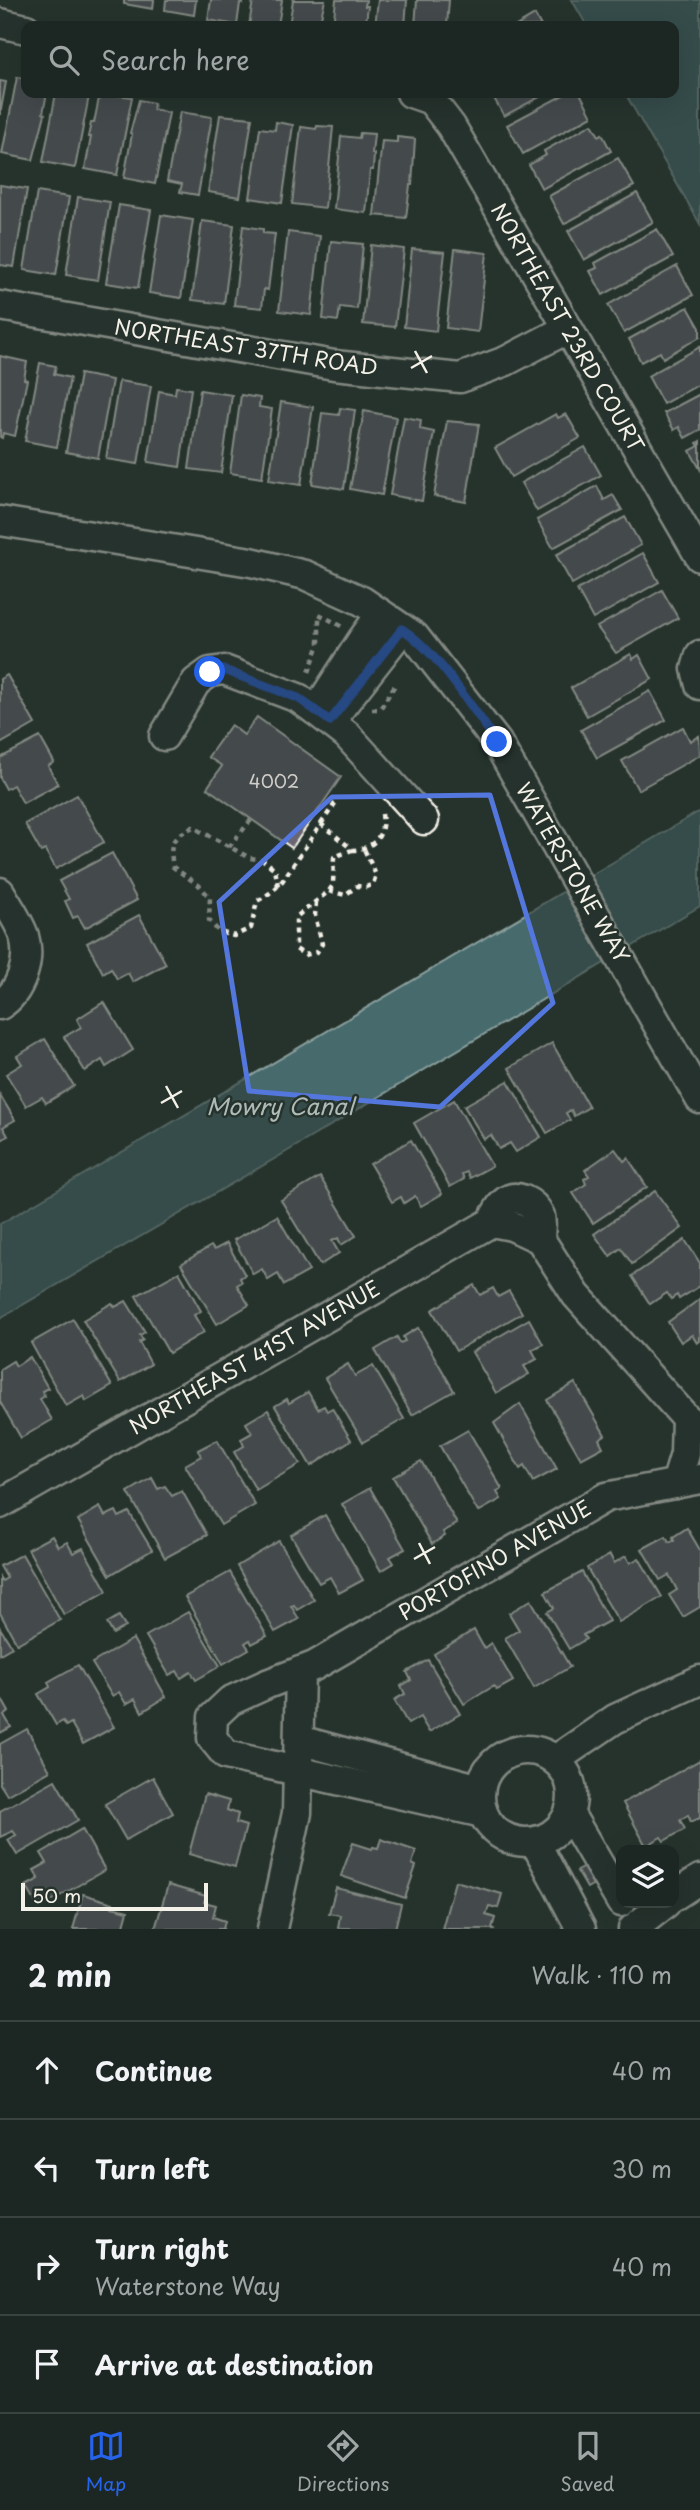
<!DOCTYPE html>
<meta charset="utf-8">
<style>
:root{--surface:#1c2622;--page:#252e2a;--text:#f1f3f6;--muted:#a0a5a5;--line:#3a4340;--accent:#2563eb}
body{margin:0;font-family:"Playpen Sans",sans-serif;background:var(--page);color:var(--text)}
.controls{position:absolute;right:21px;bottom:21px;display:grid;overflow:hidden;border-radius:14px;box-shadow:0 7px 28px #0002}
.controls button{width:63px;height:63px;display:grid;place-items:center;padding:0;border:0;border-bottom:2px solid var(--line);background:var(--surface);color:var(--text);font:35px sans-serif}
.scale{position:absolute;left:21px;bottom:18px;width:187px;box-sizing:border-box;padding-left:7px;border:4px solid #f4f1e8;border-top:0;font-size:19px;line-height:24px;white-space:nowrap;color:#f4f1e8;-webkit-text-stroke:5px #26332d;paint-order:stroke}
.stop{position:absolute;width:21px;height:21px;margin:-16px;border:5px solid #2563eb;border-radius:50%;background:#fff}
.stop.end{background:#2563eb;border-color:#fff;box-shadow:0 2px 7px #0008}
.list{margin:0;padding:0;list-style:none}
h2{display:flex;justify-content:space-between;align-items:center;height:91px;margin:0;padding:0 28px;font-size:30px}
h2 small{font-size:23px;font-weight:400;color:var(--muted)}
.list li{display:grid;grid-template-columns:46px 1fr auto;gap:21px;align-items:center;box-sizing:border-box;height:98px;padding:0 28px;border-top:2px solid var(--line)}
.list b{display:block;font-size:26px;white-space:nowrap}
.list p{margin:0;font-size:23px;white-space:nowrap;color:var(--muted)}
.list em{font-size:23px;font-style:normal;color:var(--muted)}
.icon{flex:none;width:38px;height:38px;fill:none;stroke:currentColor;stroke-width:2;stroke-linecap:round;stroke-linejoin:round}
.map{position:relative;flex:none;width:700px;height:1929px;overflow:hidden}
.search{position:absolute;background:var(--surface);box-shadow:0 7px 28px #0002;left:21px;right:21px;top:21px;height:77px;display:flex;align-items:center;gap:18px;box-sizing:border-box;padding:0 24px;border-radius:14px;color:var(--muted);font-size:26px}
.sheet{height:483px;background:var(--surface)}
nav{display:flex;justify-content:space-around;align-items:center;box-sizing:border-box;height:98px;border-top:2px solid var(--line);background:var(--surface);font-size:19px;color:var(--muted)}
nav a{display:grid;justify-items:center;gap:4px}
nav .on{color:var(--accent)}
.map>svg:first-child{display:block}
.water{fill:#476b6d;stroke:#8ca19e;stroke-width:2}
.building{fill:#696672;stroke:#f4f1e8;stroke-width:2}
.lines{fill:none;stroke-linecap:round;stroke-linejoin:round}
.minor-casing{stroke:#f4f1e8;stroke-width:33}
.path{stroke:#f4f1e8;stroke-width:4.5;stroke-dasharray:5 5;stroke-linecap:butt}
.minor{stroke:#26332d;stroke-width:28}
.route{stroke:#2563eb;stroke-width:9}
.marked{fill:none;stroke:#5377dc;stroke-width:5;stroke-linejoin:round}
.ticks{fill:none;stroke:#f4f1e8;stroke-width:2.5}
.labels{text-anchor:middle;stroke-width:5;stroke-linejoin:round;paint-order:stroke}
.number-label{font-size:18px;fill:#d1ceca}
.street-label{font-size:21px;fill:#f4f1e8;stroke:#26332d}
.water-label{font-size:23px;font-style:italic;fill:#afbbb7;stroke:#26332d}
</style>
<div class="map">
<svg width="700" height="1929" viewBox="0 0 700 1929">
<rect width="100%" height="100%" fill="#26332d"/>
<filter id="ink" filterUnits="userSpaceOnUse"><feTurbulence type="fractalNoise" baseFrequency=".0143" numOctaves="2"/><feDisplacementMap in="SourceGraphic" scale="14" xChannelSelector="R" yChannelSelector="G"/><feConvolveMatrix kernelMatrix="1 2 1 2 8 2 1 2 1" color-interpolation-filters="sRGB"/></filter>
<g filter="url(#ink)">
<g class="water">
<path d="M572,0H700V224L625,93H674V26H587Z"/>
<path d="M700,811V906L281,1155L0,1318V1224Z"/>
</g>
<g class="building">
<path d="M124,0H154L153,9L124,4Z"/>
<path d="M166,0H196L194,15L165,10Z"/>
<path d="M211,0H243V4L240,3L237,25L208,20Z"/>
<path d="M253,0H282L278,26H249Z"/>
<path d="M293,0H325L319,26H289Z"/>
<path d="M336,0H366L365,6H368L366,22H363L362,26H333Z"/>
<path d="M378,0H407L405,26H375Z"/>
<path d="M417,0H449L447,26H415Z"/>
<path d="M535,15L541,26H516Z"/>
<path d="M17,77L26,79V93H47L43,113L45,114L33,160L2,154Z"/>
<path d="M0,81L6,82L0,115Z"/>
<path d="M56,93L89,96L75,168L43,162Z"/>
<path d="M100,93L132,97L117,175L85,169L91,137H88L91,123H94Z"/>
<path d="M491,93H547L504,116Z"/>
<path d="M567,93H580L592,116L523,154L507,125Z"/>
<path d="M139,100L154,103L153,109L169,113L155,184L124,178L132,134L130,133Z"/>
<path d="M180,112L212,117L198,195L180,192L182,184L167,181Z"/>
<path d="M220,115L252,118L240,197L208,192Z"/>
<path d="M276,122L293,125L282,203L250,198L260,128L275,130Z"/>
<path d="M592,124L599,136L602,134L611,151L542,189L529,165L546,155L544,151Z"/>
<path d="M317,126L333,127L325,208L292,204L301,127L316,129Z"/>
<path d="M360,133L374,134L372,154H374L373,170H370L366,213L334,209L341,136L359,138Z"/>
<path d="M397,137L415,139L412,185H410L406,218L374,215L382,141L397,142Z"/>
<path d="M618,158L634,186L564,224L549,196Z"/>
<path d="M0,185L27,189L14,267L0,265Z"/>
<path d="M37,192L69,197L56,275L24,270Z"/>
<path d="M637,193L653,222L584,260L568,231Z"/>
<path d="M78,197L110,202L98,280L66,275Z"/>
<path d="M119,205L151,210L138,288L106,283Z"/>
<path d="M161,215L193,220L181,298L149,293Z"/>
<path d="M202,221L234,225L224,304L192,300Z"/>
<path d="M243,226L263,229V233L275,234L268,290L264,289L262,308L234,305Z"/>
<path d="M657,229L673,257L603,295L590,271L597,268L595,263Z"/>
<path d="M288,232L320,236L311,315L279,311Z"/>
<path d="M331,241L363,244L357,309L340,307L338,321L323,319Z"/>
<path d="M371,245L404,249L395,327L363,324Z"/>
<path d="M412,249L445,252L436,331L404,327Z"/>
<path d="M455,249L487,253L478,332L446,328Z"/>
<path d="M677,266L693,295L624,333L608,305Z"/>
<path d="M688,307L700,328V337L663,358L660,352L641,362L629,339Z"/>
<path d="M700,347V384L663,404L648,376Z"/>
<path d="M0,356L27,362L24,379L27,380L15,436L3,433L2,438L0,437Z"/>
<path d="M40,363L56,366L54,374L70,378L57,447L25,441Z"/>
<path d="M80,374L112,380L98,458L66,452Z"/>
<path d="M119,381L151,386L138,464L106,459Z"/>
<path d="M176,387L191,389L180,467L148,462L159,391L175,394Z"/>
<path d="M200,390L232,395L221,473L189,469Z"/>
<path d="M700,394V430L685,438L679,427L674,430L664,413Z"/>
<path d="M241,395L260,398L259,407L272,409L262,478L230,473Z"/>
<path d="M281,402L313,407L301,485L269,480Z"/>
<path d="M340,408L355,410L344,489L312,484L322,413L339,415Z"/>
<path d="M364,411L396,417L382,495L350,489Z"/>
<path d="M556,414L558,418L566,414L580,438L511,477L495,448Z"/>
<path d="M404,417L421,420L420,429L434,432L422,501L390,495Z"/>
<path d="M447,421L479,424L466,502L434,496Z"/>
<path d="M700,441V469L690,451L699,446L697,443Z"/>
<path d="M585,447L601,475L537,511L521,483Z"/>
<path d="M597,486L604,500L613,495L622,510L553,548L537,520Z"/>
<path d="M625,517L641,545L572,584L556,555Z"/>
<path d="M643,553L659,582L593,619L577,590Z"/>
<path d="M662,590L678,618L616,653L597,627Z"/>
<path d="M631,654L633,659L639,655L652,679L587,716L571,688Z"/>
<path d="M7,675L35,724L0,744V679Z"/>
<path d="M650,691L666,720L597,758L581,730Z"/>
<path d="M257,717L341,777L292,848L207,788L222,766L208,757L231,725L244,735Z"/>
<path d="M683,727L690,741L699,736L700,755L638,790L622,761Z"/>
<path d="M40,737L54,762L48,766L58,784L23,803L13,785L6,789L0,778V758Z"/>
<path d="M77,795L104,842L56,869L45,850L41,852L25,824Z"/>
<path d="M112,853L137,900L85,928L78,916L73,918L65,901L69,899L59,881Z"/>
<path d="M139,915L166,964L133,982L128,973L117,979L111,968L103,973L87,943Z"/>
<path d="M104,1002L133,1050L106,1067L102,1060L85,1071L64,1037L81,1027L77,1019Z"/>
<path d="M45,1039L74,1086L46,1103L42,1097L26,1106L6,1074L22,1064L17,1056Z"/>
<path d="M552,1043L589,1107L574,1116L571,1110L566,1113L570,1120L547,1133L509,1068Z"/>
<path d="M508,1081L541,1137L516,1152L510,1143L499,1149L491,1135L484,1139L464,1106Z"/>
<path d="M0,1095L15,1120L3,1127L8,1136L0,1141Z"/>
<path d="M454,1100L492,1166L470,1178L467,1172L462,1174L464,1179L450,1187L414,1123Z"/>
<path d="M411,1140L442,1194L421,1206L415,1196L404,1203L401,1197L392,1202L370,1164Z"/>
<path d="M615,1149L624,1161L628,1158L647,1187L593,1223L573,1193L586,1184L584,1179L589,1176L585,1170Z"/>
<path d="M320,1177L356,1236L341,1245L338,1238L332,1241L339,1253L320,1265L281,1200Z"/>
<path d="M655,1191L682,1228L632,1264L621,1248L610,1256L594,1234Z"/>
<path d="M277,1216L309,1271L284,1285L278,1274L268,1280L262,1269L253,1274L234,1240Z"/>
<path d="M685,1240L700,1263V1286L679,1299L677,1295L671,1299L667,1293L650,1304L632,1276Z"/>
<path d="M227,1243L245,1275L240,1278L242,1282L237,1285L249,1305L217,1324L181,1264L211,1246L214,1250Z"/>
<path d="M179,1272L201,1311L194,1315L204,1332L169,1353L136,1296Z"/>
<path d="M474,1285L480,1295L493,1288L498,1297L509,1291L522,1313L456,1351L432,1310Z"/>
<path d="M700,1299V1341L697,1343L692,1335L681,1342L668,1322Z"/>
<path d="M126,1301L145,1332L140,1335L143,1340L139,1342L151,1364L120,1382L83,1320L112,1303L115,1307Z"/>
<path d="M73,1319L112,1386L86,1401L84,1396L66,1406L31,1343Z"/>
<path d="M529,1319L543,1344L532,1350L537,1359L524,1366L529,1374L496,1393L472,1352Z"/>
<path d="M418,1328L454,1391L412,1415L375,1350L397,1337L400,1343L405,1341L403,1337Z"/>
<path d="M30,1357L48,1388L42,1391L45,1396L40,1399L52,1420L21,1438L0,1402V1369L13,1361L16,1366Z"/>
<path d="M348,1364L355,1376L373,1366L404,1419L363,1442L325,1378Z"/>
<path d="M575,1383L605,1435L599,1439L603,1447L581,1459L547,1400Z"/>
<path d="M308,1392L318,1409L324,1406L327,1411L332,1408L351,1440L311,1466L275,1406L287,1399L289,1403Z"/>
<path d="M520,1404L557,1469L533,1482L524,1466L520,1469L494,1423Z"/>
<path d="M268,1410L300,1464L256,1490L234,1452L244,1446L241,1439L252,1433L246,1423Z"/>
<path d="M468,1430L502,1489L497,1492L501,1499L478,1512L440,1446Z"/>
<path d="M217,1440L255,1505L221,1525L185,1465L201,1456L198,1450Z"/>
<path d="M421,1461L457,1524L443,1532L445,1536L432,1544L393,1477Z"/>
<path d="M152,1478L158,1489L165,1486L172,1496L182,1491L207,1535L165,1558L128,1492Z"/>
<path d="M370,1488L405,1549L390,1557L394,1563L381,1571L342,1504Z"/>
<path d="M100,1507L105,1516L116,1511L119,1517L129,1512L152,1550L110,1575L78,1520Z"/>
<path d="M325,1515L363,1580L339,1593L330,1577L319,1583L291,1535Z"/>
<path d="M687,1528L700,1550V1607L683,1617L669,1595L677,1590L669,1575L660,1580L642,1549L666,1536L669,1542L674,1540L673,1537Z"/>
<path d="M52,1536L58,1547L67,1542L73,1553L83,1548L107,1591L64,1615L28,1549Z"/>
<path d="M279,1541L314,1600L297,1610L294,1605L291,1606L299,1619L275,1632L237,1566Z"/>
<path d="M22,1554L60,1620L17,1644L0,1613V1578L2,1581L7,1578L0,1566Z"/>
<path d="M610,1555L614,1563L626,1556L630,1563L639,1558L662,1597L619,1622L587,1568Z"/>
<path d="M230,1572L267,1636L252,1644L250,1640L245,1643L249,1649L223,1664L185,1597Z"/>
<path d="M582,1572L609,1621L583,1635L586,1639L569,1649L547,1612L554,1608L545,1592Z"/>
<path d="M531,1600L570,1667L534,1688L505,1638L519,1630L509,1613Z"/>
<path d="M188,1612L220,1666L196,1680L191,1672L181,1678L177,1671L169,1675L146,1636Z"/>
<path d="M119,1616L126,1627L113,1634L107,1623Z"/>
<path d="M0,1628L12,1647L0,1654Z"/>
<path d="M474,1630L484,1648L491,1643L513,1681L497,1690L494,1686L464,1704L434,1654Z"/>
<path d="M133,1639L166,1697L142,1712L135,1699L126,1704L119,1692L112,1696L92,1663Z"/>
<path d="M428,1660L460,1714L429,1732L420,1717L408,1724L394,1700L405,1694L401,1686L411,1680L407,1672Z"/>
<path d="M78,1665L114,1727L83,1744L71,1723L66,1726L63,1721L56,1725L38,1694L50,1687L48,1682Z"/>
<path d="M0,1696L9,1712L4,1715L11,1727L0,1733Z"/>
<path d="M27,1729L50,1771L7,1795L0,1784V1744Z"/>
<path d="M700,1760V1818L691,1822L688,1815L680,1820L685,1829L664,1841L661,1837L646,1846L623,1803Z"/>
<path d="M153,1777L173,1813L126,1840L105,1804Z"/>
<path d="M55,1780L78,1820L17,1855L8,1840L16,1835L13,1831L0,1837V1811Z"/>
<path d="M205,1794L229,1801L227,1810L238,1814L236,1823L246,1826L235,1867L189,1854Z"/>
<path d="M82,1829L105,1870L39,1908L26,1886L39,1879L34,1870L47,1863L41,1853Z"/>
<path d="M381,1839L416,1851L412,1864L416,1866L405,1898L341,1876L353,1843L372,1849L373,1847L378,1848Z"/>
<path d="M589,1864L599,1881L587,1888L577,1871Z"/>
<path d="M455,1881L502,1894L498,1908L489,1906L486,1915L495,1918L492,1928L495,1929H442Z"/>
<path d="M168,1885L206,1896L204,1902L216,1905L213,1917L225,1921L223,1929H155Z"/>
<path d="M336,1888L401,1904L395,1929L338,1928L340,1915L329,1913Z"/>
<path d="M83,1894L113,1903L112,1907L128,1911L123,1929H73Z"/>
</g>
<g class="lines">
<g class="minor-casing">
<g id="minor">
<path d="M0,23L26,29"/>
<path d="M411,93L431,100L451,126L700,557"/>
<path d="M0,306L334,365L460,378L506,361L567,329"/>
<path d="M0,521L251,562L305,575L362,601L415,637L497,742L700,1099"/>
<path d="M700,655L696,669L700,685"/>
<path d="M316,711L362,640L381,614"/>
<path d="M330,721L402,629"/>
<path d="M164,736L196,682L210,672L224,670L298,698L316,711L347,735L424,820"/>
<path d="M0,892C8,906 19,921 24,936C31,960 21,992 0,1005"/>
<path d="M492,1222C498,1208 507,1193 524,1200C531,1203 537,1209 540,1216C542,1223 540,1231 540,1239"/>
<path d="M676,1484L685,1454L686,1418"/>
<path d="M0,1504L492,1222L512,1226L540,1239L576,1295L686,1418L700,1428"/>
<path d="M299,1740L480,1789"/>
<circle cx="526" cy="1796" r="46"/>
<path d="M555,1760L615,1719L700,1680"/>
<path d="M483,1813L226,1755L212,1738L213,1717L230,1701L267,1684L314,1666L606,1497L700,1479"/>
<path d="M569,1813L621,1902"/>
<path d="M535,1842L581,1929"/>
<path d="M674,1896L700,1879"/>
<path d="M272,1929L297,1813L300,1671"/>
<path d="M633,1929L666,1903"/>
</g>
</g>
<g class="path">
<path d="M309,672L319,644V614L343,627"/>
<path d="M372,709H380L395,685"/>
<path d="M321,824L336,802"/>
<path d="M229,847L251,820"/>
<path d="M278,886L275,869L263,860L250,858L193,827C171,838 169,842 173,867L200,886L210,898L209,920L219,932L234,936L251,928L257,901C268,895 275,890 283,880L321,824L353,850C374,849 385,835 382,814"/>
<path d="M329,891L345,895L357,886L366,887L373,884L376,875L364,849"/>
<path d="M316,902L315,915L322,944L317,952L305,955L296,949V917L329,891L333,885L334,857L352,850"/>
</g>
<use href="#minor" class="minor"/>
</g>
</g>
<g class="lines" filter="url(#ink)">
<path class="route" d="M210,672L224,670L298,698L330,721L402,629C437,651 472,708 497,742"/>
</g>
<path d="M0 0H700V1929H0ZM490,795L553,1003L440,1107L249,1091L219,902L332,797Z" fill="#26332d" fill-opacity=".55" fill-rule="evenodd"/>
<path class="marked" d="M490,795L553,1003L440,1107L249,1091L219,902L332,797Z"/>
<path class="ticks" d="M415,351L427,373M411,368L432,356M166,1086L178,1108M161,1103L182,1091M419,1543L430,1564M414,1559L435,1547"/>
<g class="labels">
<g class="number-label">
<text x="274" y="788">4002</text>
</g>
<g class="street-label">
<text transform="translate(567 328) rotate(60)" y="7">NORTHEAST 23RD COURT</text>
<text transform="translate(246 348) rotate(9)" y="7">NORTHEAST 37TH ROAD</text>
<text transform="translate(572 873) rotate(60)" y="7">WATERSTONE WAY</text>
<text transform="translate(255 1358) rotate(-30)" y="7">NORTHEAST 41ST AVENUE</text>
<text transform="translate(495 1561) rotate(-30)" y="7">PORTOFINO AVENUE</text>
</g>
<g class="water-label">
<text x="280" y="1115">Mowry Canal</text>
</g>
</g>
</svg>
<div class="controls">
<button><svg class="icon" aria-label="layers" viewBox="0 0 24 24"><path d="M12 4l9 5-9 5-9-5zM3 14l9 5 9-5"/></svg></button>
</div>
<div class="scale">50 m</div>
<div class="stop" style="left:210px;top:672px"></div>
<div class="stop end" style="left:497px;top:742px"></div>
<div class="search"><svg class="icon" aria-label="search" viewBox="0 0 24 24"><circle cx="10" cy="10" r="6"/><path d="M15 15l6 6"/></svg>Search here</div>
</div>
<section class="sheet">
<h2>2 min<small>Walk · 110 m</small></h2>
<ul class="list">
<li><svg class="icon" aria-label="ahead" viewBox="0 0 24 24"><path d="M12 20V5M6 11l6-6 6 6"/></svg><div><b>Continue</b></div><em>40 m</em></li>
<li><svg class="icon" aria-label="left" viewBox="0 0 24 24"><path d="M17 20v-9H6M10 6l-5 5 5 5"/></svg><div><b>Turn left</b></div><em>30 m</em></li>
<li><svg class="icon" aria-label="right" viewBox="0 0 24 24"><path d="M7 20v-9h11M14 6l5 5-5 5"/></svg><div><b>Turn right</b><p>Waterstone Way</p></div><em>40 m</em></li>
<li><svg class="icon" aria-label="arrive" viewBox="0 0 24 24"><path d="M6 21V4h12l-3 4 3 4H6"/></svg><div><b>Arrive at destination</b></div></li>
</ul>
</section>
<nav>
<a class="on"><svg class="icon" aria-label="map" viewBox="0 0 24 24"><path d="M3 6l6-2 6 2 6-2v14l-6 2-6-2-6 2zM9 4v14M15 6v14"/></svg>Map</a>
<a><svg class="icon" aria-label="directions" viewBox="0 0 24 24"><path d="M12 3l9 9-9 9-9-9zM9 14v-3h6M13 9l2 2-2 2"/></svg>Directions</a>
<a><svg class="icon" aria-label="saved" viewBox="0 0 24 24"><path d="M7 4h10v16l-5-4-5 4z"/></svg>Saved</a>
</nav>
